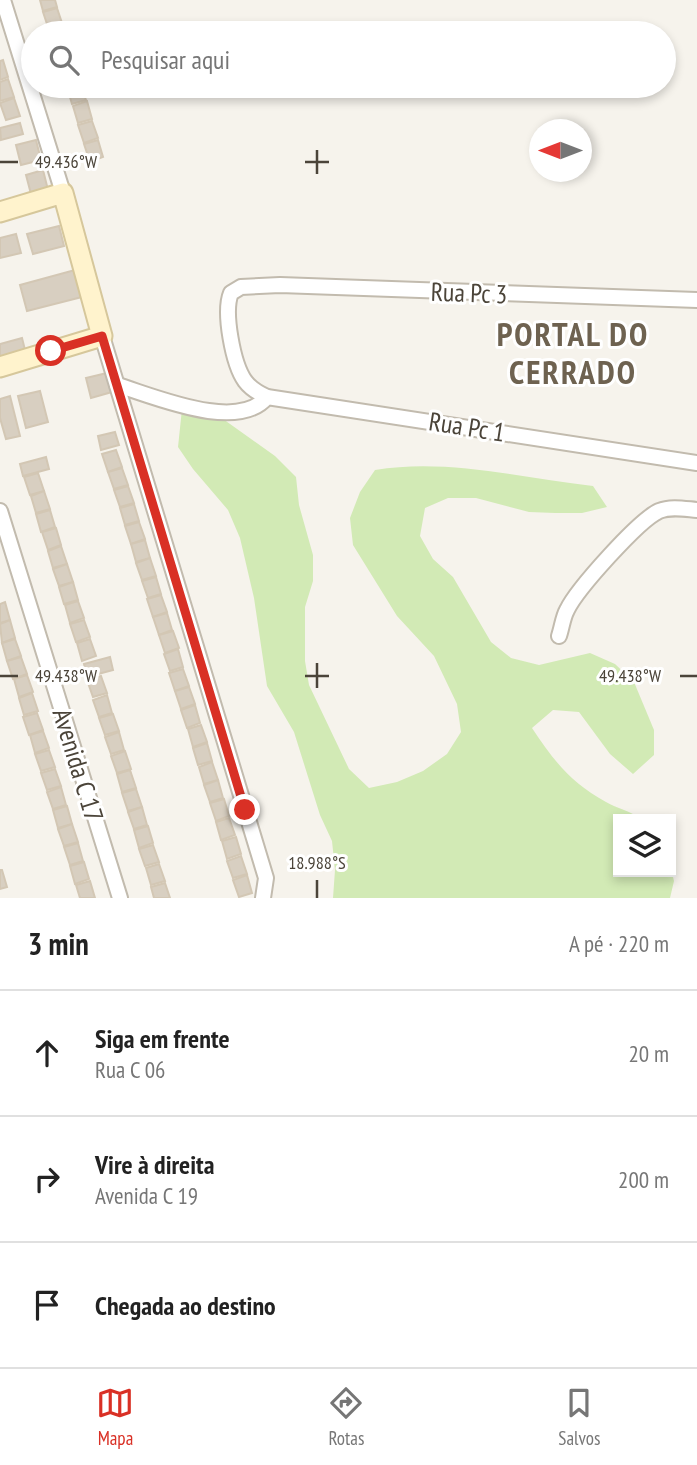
<!DOCTYPE html>
<html lang="pt">
<meta charset="utf-8">
<style>
:root{--surface:#fff;--page:#f2f2f2;--text:#222;--muted:#767676;--line:#e0e0e0;--accent:#d93025}
body{margin:0;font-family:"PT Sans Narrow",sans-serif;background:var(--page);color:var(--text)}
.controls{position:absolute;right:21px;bottom:21px;display:grid;overflow:hidden;border-radius:0px;box-shadow:0 4px 10px #0003}
.controls button{width:63px;height:63px;display:grid;place-items:center;padding:0;border:0;border-bottom:2px solid var(--line);background:var(--surface);color:var(--text);font:35px sans-serif}
.compass{position:absolute;left:529px;top:119px;width:63px;height:63px;border-radius:50%;background:var(--surface);box-shadow:0 4px 10px #0003;rotate:270deg}
.stop{position:absolute;width:21px;height:21px;margin:-16px;border:5px solid #d93025;border-radius:50%;background:#fff}
.stop.end{background:#d93025;border-color:#fff;box-shadow:0 2px 7px #0008}
.list{margin:0;padding:0;list-style:none}
h2{display:flex;justify-content:space-between;align-items:center;height:91px;margin:0;padding:0 28px;font-size:30px}
h2 small{font-size:23px;font-weight:400;color:var(--muted)}
.list li{display:grid;grid-template-columns:46px 1fr auto;gap:21px;align-items:center;box-sizing:border-box;height:126px;padding:0 28px;border-top:2px solid var(--line)}
.list b{display:block;font-size:26px;white-space:nowrap}
.list p{margin:0;font-size:23px;white-space:nowrap;color:var(--muted)}
.list em{font-size:23px;font-style:normal;color:var(--muted)}
.icon{flex:none;width:38px;height:38px;fill:none;stroke:currentColor;stroke-width:2;stroke-linecap:round;stroke-linejoin:round}
.map{position:relative;flex:none;width:697px;height:898px;overflow:hidden}
.search{position:absolute;background:var(--surface);box-shadow:0 4px 10px #0003;left:21px;right:21px;top:21px;height:77px;display:flex;align-items:center;gap:18px;box-sizing:border-box;padding:0 24px;border-radius:38px;color:var(--muted);font-size:26px}
.sheet{height:469px;background:var(--surface)}
nav{display:flex;justify-content:space-around;align-items:center;box-sizing:border-box;height:98px;border-top:2px solid var(--line);background:var(--surface);font-size:19px;color:var(--muted)}
nav a{display:grid;justify-items:center;gap:4px}
nav .on{color:var(--accent)}
.map>svg:first-child{display:block}
.green{fill:#d2eab5}
.building{fill:#d8cfc1;stroke:#d3c7b4;stroke-width:2}
.lines{fill:none;stroke-linecap:round;stroke-linejoin:round}
.street-casing{stroke:#c2bbae;stroke-width:18}
.secondary-casing{stroke:#d6c79b;stroke-width:23}
.street{stroke:#fff;stroke-width:14}
.secondary{stroke:#fff3cd;stroke-width:19}
.route{stroke:#d93025;stroke-width:9}
.ticks{fill:none;stroke:#4b4439;stroke-width:2.5}
.labels{text-anchor:middle;stroke-width:6;stroke-linejoin:round;paint-order:stroke}
.street-label{font-size:26px;fill:#4b4439;stroke:#fff}
.district-label{font-size:33px;font-weight:bold;letter-spacing:2px;fill:#6e6250;stroke:#fff}
.ticks-label{font-size:18px;text-anchor:middle;fill:#4b4439;stroke:#fff;stroke-width:6;stroke-linejoin:round;paint-order:stroke}
</style>
<div class="map">
<svg width="697" height="898" viewBox="0 0 697 898">
<rect width="100%" height="100%" fill="#f6f3ec"/>
<path class="green" d="M182,409H209L275,456L296,477L299,505L313,555V581L305,607V661L309,685L349,769L369,788L397,782L423,771L447,754L461,732L457,704L434,656L397,616L353,545L350,518L360,492L375,470C447,458 521,478 593,486L607,507L582,513H555L529,512L476,498H448L425,508L420,536L433,559L453,577L491,642L511,658L539,665L590,653L615,664L634,682L654,730V755L633,774L610,754L579,712L553,710L532,728C554,761 571,783 606,802C617,809 630,810 640,819H618V872H671V869L674,881L670,898H333L335,870L332,841L320,815L294,732L267,686L254,598L240,538L228,510L193,469L178,447Z"/>
<g class="building">
<path d="M40,0H55L57,7L43,11Z"/>
<path d="M57,8L63,26L49,30L43,12Z"/>
<path d="M3,60L8,77L0,80V61Z"/>
<path d="M8,79L14,97L0,101V82Z"/>
<path d="M81,86L86,100L72,104L67,87Z"/>
<path d="M14,98L20,116L6,120L0,103Z"/>
<path d="M87,101L92,119L78,123L73,106Z"/>
<path d="M92,121L98,138L84,143L78,125Z"/>
<path d="M20,123L23,134L1,140L0,128Z"/>
<path d="M36,140L41,160L21,165L16,145Z"/>
<path d="M98,140L103,157L90,162L84,144Z"/>
<path d="M43,170L48,190L31,194L26,175Z"/>
<path d="M59,226L64,246L33,254L27,234Z"/>
<path d="M16,234L21,253L0,258V238Z"/>
<path d="M75,270L82,297L27,311L20,285Z"/>
<path d="M22,338L26,354L0,361V344Z"/>
<path d="M107,373L112,392L91,398L86,378Z"/>
<path d="M40,391L48,422L26,428L18,396Z"/>
<path d="M10,396L20,436L6,439L0,418V399Z"/>
<path d="M115,432L119,445L101,450L98,436Z"/>
<path d="M116,450L122,467L108,472L102,454Z"/>
<path d="M46,457L49,469L23,476L20,464Z"/>
<path d="M122,468L128,485L114,489L108,472Z"/>
<path d="M38,473L44,491L30,495L24,477Z"/>
<path d="M128,486L134,503L120,507L114,490Z"/>
<path d="M44,491L50,509L36,513L31,496Z"/>
<path d="M134,504L139,521L125,525L120,508Z"/>
<path d="M50,510L55,527L41,532L36,514Z"/>
<path d="M139,522L145,539L131,544L125,526Z"/>
<path d="M56,528L61,545L48,550L42,532Z"/>
<path d="M145,540L150,558L136,562L131,544Z"/>
<path d="M61,546L67,564L53,568L48,551Z"/>
<path d="M150,558L156,576L142,580L136,563Z"/>
<path d="M67,564L73,582L59,586L53,569Z"/>
<path d="M156,577L161,594L148,598L142,581Z"/>
<path d="M73,582L78,600L64,604L59,587Z"/>
<path d="M161,595L167,612L153,617L147,599Z"/>
<path d="M78,601L84,618L70,623L65,605Z"/>
<path d="M5,602L10,620L0,623V604Z"/>
<path d="M167,613L172,630L159,635L153,617Z"/>
<path d="M10,620L15,638L2,643L0,624Z"/>
<path d="M84,620L90,637L76,642L70,624Z"/>
<path d="M173,631L179,648L165,653L159,635Z"/>
<path d="M15,639L21,656L7,661L2,643Z"/>
<path d="M90,639L96,656L82,661L77,643Z"/>
<path d="M178,649L183,667L170,671L164,654Z"/>
<path d="M21,657L27,674L13,679L7,661Z"/>
<path d="M110,657L113,670L87,677L84,664Z"/>
<path d="M183,669L189,686L175,691L169,673Z"/>
<path d="M27,675L33,692L19,697L14,679Z"/>
<path d="M101,676L107,693L93,697L87,680Z"/>
<path d="M189,687L195,704L181,709L175,691Z"/>
<path d="M32,693L38,711L24,715L19,698Z"/>
<path d="M107,695L112,713L99,717L93,700Z"/>
<path d="M195,705L200,723L187,728L181,710Z"/>
<path d="M37,713L43,730L29,735L23,717Z"/>
<path d="M113,714L119,731L105,735L99,718Z"/>
<path d="M201,725L207,742L193,747L188,729Z"/>
<path d="M43,731L49,748L35,753L30,735Z"/>
<path d="M119,732L124,750L111,754L105,737Z"/>
<path d="M207,743L212,761L198,765L193,748Z"/>
<path d="M49,750L55,767L41,771L35,754Z"/>
<path d="M125,751L131,769L117,773L111,756Z"/>
<path d="M212,762L218,780L204,784L199,767Z"/>
<path d="M55,769L61,786L47,790L41,773Z"/>
<path d="M130,770L136,788L122,792L117,774Z"/>
<path d="M218,780L223,798L210,802L204,785Z"/>
<path d="M61,787L66,805L53,809L47,792Z"/>
<path d="M136,789L142,807L128,811L122,793Z"/>
<path d="M224,799L229,816L216,821L210,803Z"/>
<path d="M67,806L72,824L58,828L53,810Z"/>
<path d="M142,807L147,825L134,829L128,812Z"/>
<path d="M229,818L235,835L221,840L216,822Z"/>
<path d="M72,824L78,842L64,846L58,829Z"/>
<path d="M148,826L153,843L139,848L134,830Z"/>
<path d="M236,837L241,854L227,859L222,841Z"/>
<path d="M78,843L83,861L70,865L64,847Z"/>
<path d="M153,845L159,862L145,866L139,849Z"/>
<path d="M241,856L247,874L233,878L227,861Z"/>
<path d="M84,862L89,879L75,884L70,866Z"/>
<path d="M159,864L165,881L151,885L146,868Z"/>
<path d="M0,870H2L7,887L0,889Z"/>
<path d="M247,875L252,893L239,897L233,880Z"/>
<path d="M90,881L95,898H80L76,885Z"/>
<path d="M165,883L170,898H154L151,887Z"/>
</g>
<g class="lines">
<g class="street-casing">
<g id="street">
<path d="M3,0L63,193"/>
<path d="M697,300L280,285L241,287L231,293C223,312 233,364 245,381C251,389 258,393 267,397L697,463"/>
<path d="M102,336L266,878L263,898"/>
<path d="M117,385C154,396 238,433 267,397"/>
<path d="M0,511L120,898"/>
<path d="M559,636C562,627 563,617 567,610C577,589 639,520 659,511C671,506 685,509 697,510"/>
</g>
</g>
<g class="secondary-casing">
<path id="secondary" d="M0,212L63,193L102,336L0,367"/>
</g>
<use href="#street" class="street"/>
<use href="#secondary" class="secondary"/>
</g>
<g class="lines">
<path class="route" d="M51,351L102,336L245,810"/>
</g>
<path class="ticks" d="M317,150V174M0,162H18M305,162H329M317,663V688M0,676H18M305,676H329M680,676H697M317,880V898"/>
<g class="labels">
<g class="street-label">
<text transform="translate(469 293) rotate(2)" y="9">Rua Pc 3</text>
<text transform="translate(467 427) rotate(9)" y="9">Rua Pc 1</text>
<text transform="translate(78 765) rotate(73)" y="9">Avenida C 17</text>
</g>
<g class="district-label">
<text x="573" y="346">PORTAL DO<tspan x="573" dy="38">CERRADO</tspan></text>
</g>
</g>
<g class="ticks-label">
<text x="66" y="168">49.436°W</text>
<text x="630" y="682">49.438°W</text>
<text x="66" y="682">49.438°W</text>
<text x="317" y="869">18.988°S</text>
</g>
</svg>
<div class="controls">
<button><svg class="icon" aria-label="layers" viewBox="0 0 24 24"><path d="M12 4l9 5-9 5-9-5zM3 14l9 5 9-5"/></svg></button>
</div>
<svg class="compass" viewBox="-18 -18 36 36"><path d="M0-13l5 13h-10z" fill="#e53935"/><path d="M0 13l5-13h-10z" fill="#767676"/></svg>
<div class="stop" style="left:51px;top:351px"></div>
<div class="stop end" style="left:245px;top:810px"></div>
<div class="search"><svg class="icon" aria-label="search" viewBox="0 0 24 24"><circle cx="10" cy="10" r="6"/><path d="M15 15l6 6"/></svg>Pesquisar aqui</div>
</div>
<section class="sheet">
<h2>3 min<small>A pé · 220 m</small></h2>
<ul class="list">
<li><svg class="icon" aria-label="ahead" viewBox="0 0 24 24"><path d="M12 20V5M6 11l6-6 6 6"/></svg><div><b>Siga em frente</b><p>Rua C 06</p></div><em>20 m</em></li>
<li><svg class="icon" aria-label="right" viewBox="0 0 24 24"><path d="M7 20v-9h11M14 6l5 5-5 5"/></svg><div><b>Vire à direita</b><p>Avenida C 19</p></div><em>200 m</em></li>
<li><svg class="icon" aria-label="arrive" viewBox="0 0 24 24"><path d="M6 21V4h12l-3 4 3 4H6"/></svg><div><b>Chegada ao destino</b></div></li>
</ul>
</section>
<nav>
<a class="on"><svg class="icon" aria-label="map" viewBox="0 0 24 24"><path d="M3 6l6-2 6 2 6-2v14l-6 2-6-2-6 2zM9 4v14M15 6v14"/></svg>Mapa</a>
<a><svg class="icon" aria-label="directions" viewBox="0 0 24 24"><path d="M12 3l9 9-9 9-9-9zM9 14v-3h6M13 9l2 2-2 2"/></svg>Rotas</a>
<a><svg class="icon" aria-label="saved" viewBox="0 0 24 24"><path d="M7 4h10v16l-5-4-5 4z"/></svg>Salvos</a>
</nav>
